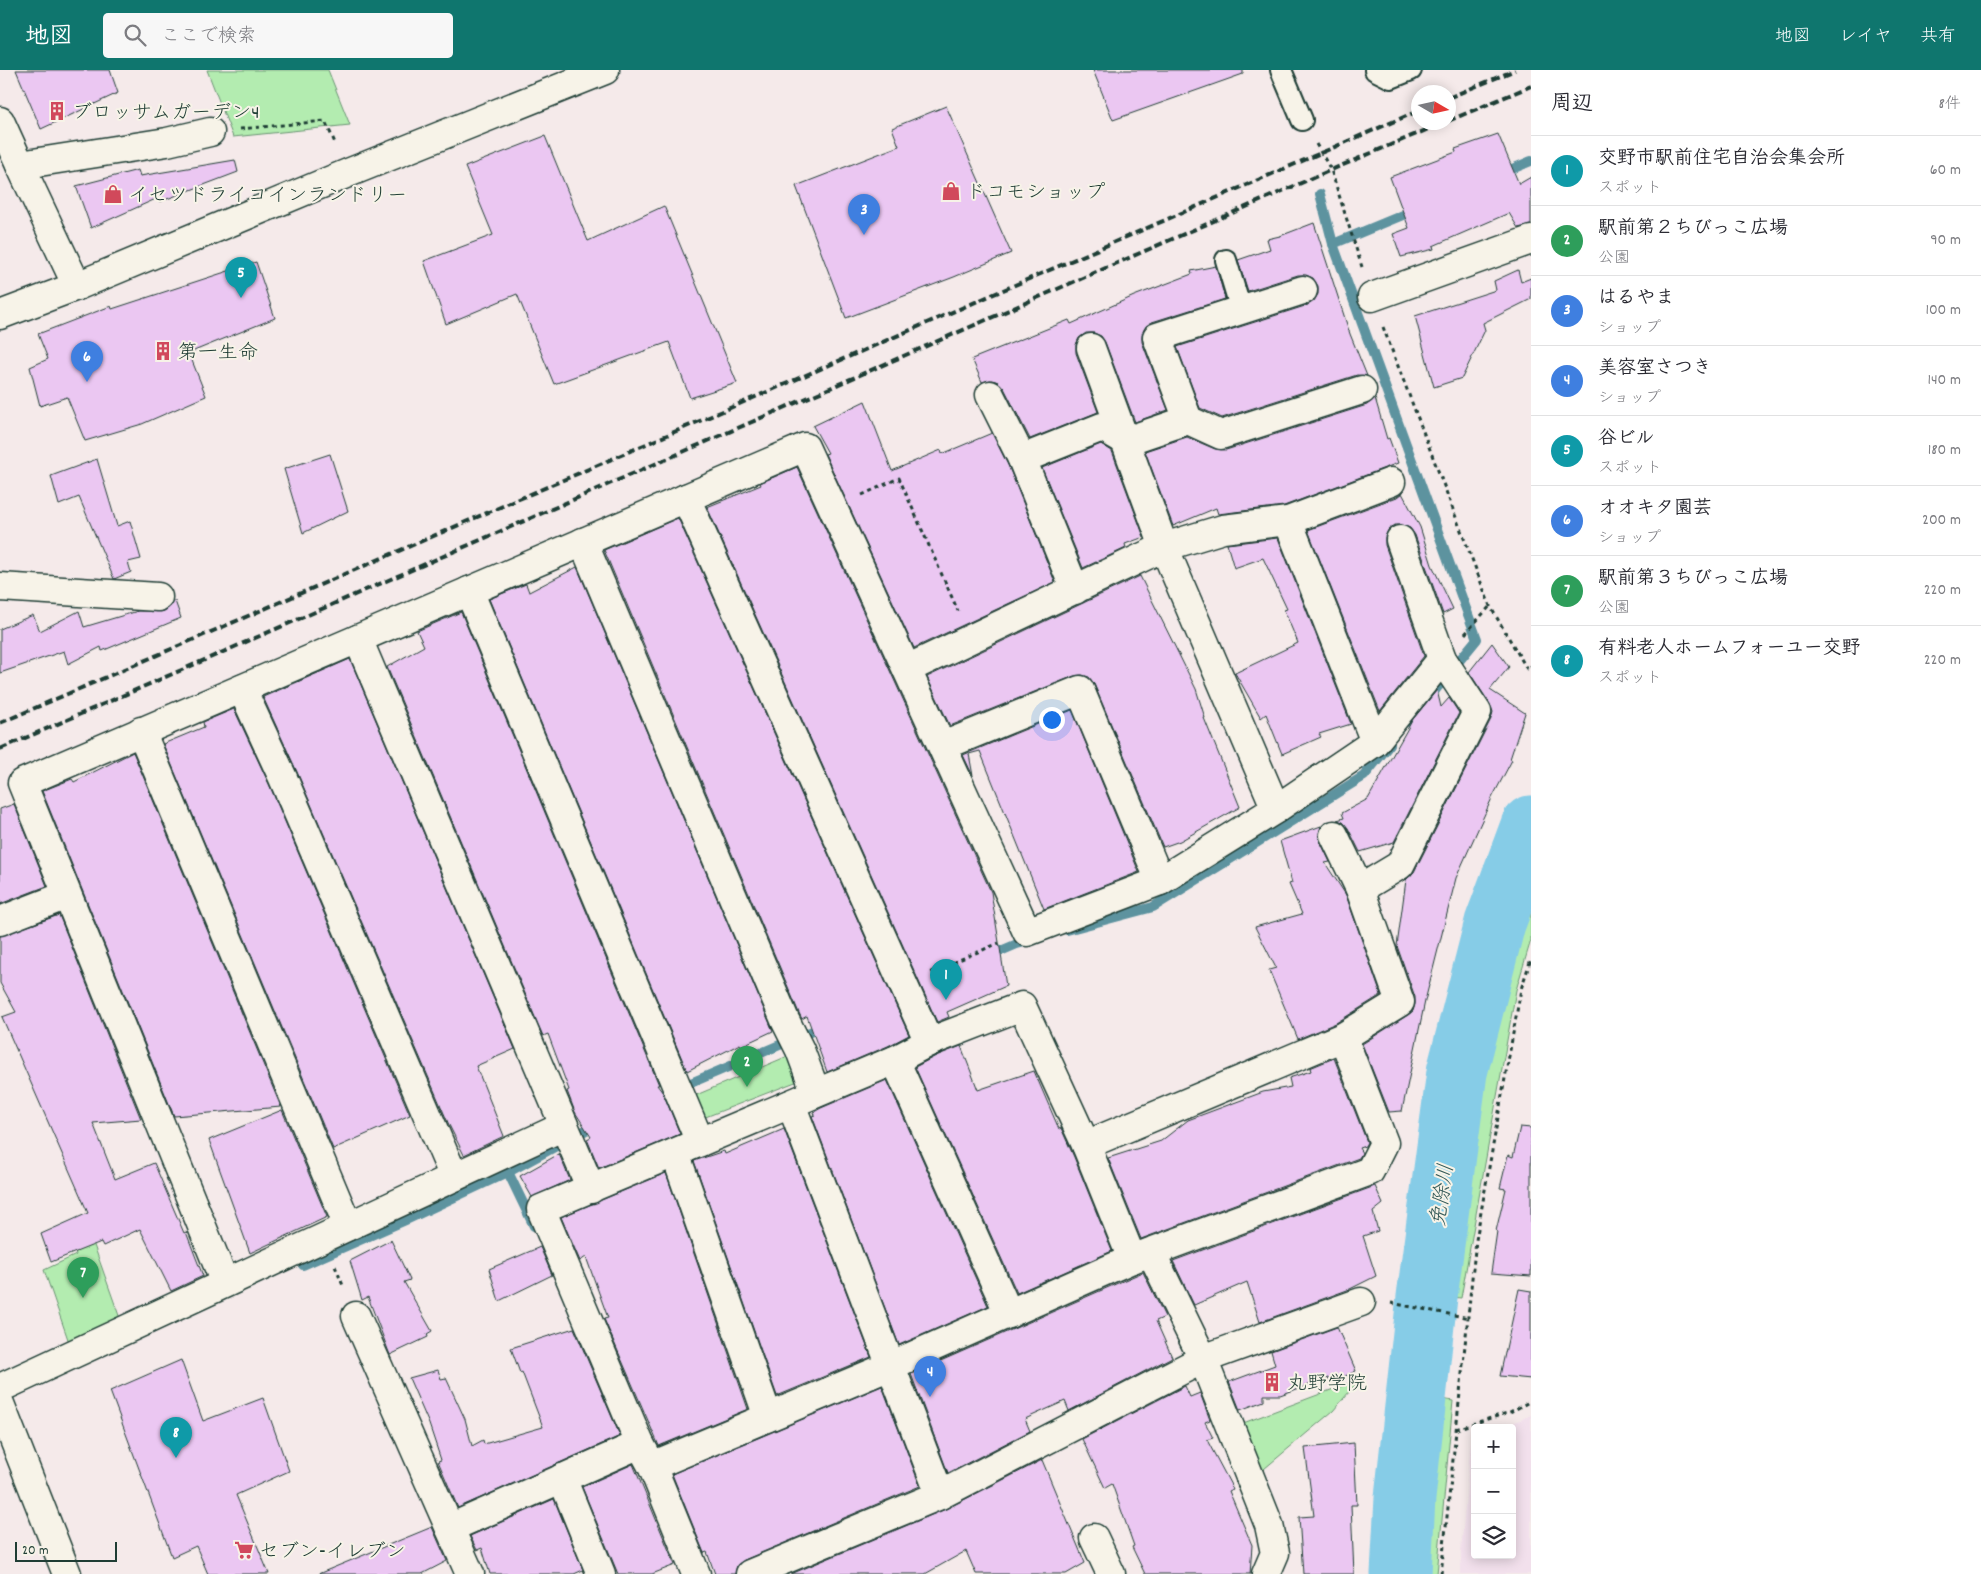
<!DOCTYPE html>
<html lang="ja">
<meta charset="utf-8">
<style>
:root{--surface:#fff;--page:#f7f7f7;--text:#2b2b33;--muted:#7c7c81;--line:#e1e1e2;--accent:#0f766e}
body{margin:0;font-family:Dekko,"Klee One",sans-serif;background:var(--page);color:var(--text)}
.controls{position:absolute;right:15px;bottom:15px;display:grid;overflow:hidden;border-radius:5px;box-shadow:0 2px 12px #0003}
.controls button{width:45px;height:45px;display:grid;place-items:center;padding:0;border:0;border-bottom:1px solid var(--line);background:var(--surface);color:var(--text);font:25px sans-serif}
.compass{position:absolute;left:1411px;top:15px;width:45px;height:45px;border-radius:50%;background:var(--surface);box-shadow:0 2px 12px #0003;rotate:99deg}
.scale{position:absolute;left:15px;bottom:12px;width:102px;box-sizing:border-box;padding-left:5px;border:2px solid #1f3d34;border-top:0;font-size:14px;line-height:18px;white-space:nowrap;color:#1f3d34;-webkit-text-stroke:4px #f7f3e8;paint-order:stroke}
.you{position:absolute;left:1051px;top:649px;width:18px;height:18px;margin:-12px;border:4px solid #fff;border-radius:50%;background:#1a73e8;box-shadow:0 0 0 8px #1a73e833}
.badge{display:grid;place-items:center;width:32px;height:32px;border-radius:50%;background:var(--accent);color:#fff;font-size:16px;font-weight:700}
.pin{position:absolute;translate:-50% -41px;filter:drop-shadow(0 1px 2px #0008)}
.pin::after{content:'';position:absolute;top:26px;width:18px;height:15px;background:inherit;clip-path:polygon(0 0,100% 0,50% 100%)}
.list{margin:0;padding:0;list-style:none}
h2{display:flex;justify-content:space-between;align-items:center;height:65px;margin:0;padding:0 20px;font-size:21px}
h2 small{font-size:16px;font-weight:400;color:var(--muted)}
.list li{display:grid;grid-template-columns:32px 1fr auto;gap:15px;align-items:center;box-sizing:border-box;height:70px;padding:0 20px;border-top:1px solid var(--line)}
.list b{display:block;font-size:19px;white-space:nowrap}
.list p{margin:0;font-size:16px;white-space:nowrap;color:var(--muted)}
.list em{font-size:16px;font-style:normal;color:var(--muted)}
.icon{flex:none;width:28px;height:28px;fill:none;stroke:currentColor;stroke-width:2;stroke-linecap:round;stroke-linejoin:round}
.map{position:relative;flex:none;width:1531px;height:1504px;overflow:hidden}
header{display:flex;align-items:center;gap:30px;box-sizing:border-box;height:70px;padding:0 25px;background:var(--accent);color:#fff}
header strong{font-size:24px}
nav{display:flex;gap:28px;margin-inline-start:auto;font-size:18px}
.search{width:350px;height:45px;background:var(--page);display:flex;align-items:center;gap:12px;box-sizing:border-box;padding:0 18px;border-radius:5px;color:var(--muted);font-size:19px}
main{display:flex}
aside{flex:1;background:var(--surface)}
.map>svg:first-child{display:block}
.built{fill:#f2e0ec}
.green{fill:#b3ecb0;stroke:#699472}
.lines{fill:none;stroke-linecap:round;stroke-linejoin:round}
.stream{stroke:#5d939f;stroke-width:10}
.river{stroke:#86cce7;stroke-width:61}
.building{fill:#ebc7f2;stroke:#1f3d34}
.lane-casing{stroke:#1f3d34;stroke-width:24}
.street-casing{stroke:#1f3d34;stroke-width:31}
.secondary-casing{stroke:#1f3d34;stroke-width:31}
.path{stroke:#1f3d34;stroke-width:3;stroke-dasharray:4 4;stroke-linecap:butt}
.lane{stroke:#f7f3e8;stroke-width:20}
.street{stroke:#f7f3e8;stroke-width:28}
.secondary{stroke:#f7f3e8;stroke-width:28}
.rail{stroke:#1f3d34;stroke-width:4;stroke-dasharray:8 4;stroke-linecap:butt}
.labels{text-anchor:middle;stroke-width:4;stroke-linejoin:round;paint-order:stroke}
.poi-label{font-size:20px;fill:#1f3d34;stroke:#f7f3e8;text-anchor:start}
.water-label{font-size:21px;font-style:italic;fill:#345a58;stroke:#f7f3e8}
</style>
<header>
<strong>地図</strong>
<div class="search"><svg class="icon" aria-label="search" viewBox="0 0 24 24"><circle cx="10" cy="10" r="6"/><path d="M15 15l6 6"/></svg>ここで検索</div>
<nav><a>地図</a><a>レイヤ</a><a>共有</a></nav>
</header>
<main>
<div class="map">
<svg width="1531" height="1504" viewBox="0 0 1531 1504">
<rect width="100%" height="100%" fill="#f5eaea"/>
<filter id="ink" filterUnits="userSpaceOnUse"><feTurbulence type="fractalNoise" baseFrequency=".02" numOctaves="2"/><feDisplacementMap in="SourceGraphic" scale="10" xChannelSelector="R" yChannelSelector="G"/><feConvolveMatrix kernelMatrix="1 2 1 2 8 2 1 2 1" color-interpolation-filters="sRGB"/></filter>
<g filter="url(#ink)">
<path class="built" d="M1531,1345V1504H1461V1481L1471,1372L1475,1370V1485H1512V1358H1502Z"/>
<g class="green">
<path d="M207,0H328L350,55L233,67Z"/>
<path d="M1531,774V870L1516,920L1461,1228L1435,1225L1468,1010L1497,857Z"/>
<path d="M795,983L803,1009L703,1048L694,1026Z"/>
<path d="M85,1150L123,1257L72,1281L44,1200L76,1185L68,1155Z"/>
<path d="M1360,1309L1333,1341L1258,1404L1230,1358Z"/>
<path d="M1425,1326L1453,1331L1437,1504H1408L1411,1445Z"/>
</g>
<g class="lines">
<g class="stream">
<path d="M1500,104L1531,91"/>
<path d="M1320,124L1333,174L1477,569L1409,652"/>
<path d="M1333,174L1415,140"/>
<path d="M1067,860L1153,837L1364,706L1390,674"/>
<path d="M989,886L1017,874L1032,870"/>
<path d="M651,1030L824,956"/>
<path d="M508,1102L534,1156"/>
<path d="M303,1195L408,1149L508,1102L597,1054"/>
</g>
<path class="river" d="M1401,1504L1405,1428L1427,1227L1457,1002L1495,853L1531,756"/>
</g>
<g class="building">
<path d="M16,0H110L118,23L41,59Z"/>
<path d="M1093,0H1243V4L1113,50Z"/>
<path d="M946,36L1011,183L954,207L846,248L796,116L899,76L892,58Z"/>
<path d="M1498,64L1519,114L1531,107V155L1518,158L1509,143L1433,176L1434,179L1401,187L1393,164L1409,158L1390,107L1456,82L1455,79Z"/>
<path d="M545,66L588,171L664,136L737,313L690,328L669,272L554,314L517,224L446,254L424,191L493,165L465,97Z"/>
<path d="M235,90L238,102L159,132L158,128L91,158L76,116L138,100L140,106Z"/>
<path d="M1314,153L1350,264L1367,306L1357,305L1222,348L1200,338L1177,277L1308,235L1314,231L1318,224V216L1313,208L1306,205H1298L1248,221L1238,190L1270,179L1267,169L1280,166Z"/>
<path d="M256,192L275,248L189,283L206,326L142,354L85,371L67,327L40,336L30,297L48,289L38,264L111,236L112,239Z"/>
<path d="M1216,196L1225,229L1152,252L1146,256L1142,264V272L1168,340L1135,352L1105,272L1101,266L1094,263H1086L1079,268L1076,275V283L1098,342L1030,369L1004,318L998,312L991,310L982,312L972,289L1069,250L1071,254L1134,226L1192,204L1191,201Z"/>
<path d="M1518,200L1521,212L1531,208V229L1483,253L1485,260L1462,308L1434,317L1415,246L1496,220L1494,211Z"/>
<path d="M1375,328L1387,369L1389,368L1398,393L1284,436L1218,444L1216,438L1173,456L1145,381L1187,367L1215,379L1226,380L1367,335Z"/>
<path d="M865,331L892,401L941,380L942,384L992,363L1008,395L1055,512L914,578L825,384L828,383L813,356Z"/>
<path d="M1101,374L1112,381L1144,467L1125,474L1126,478L1083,498L1042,398Z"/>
<path d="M330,384L348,441L303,463L284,399Z"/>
<path d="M97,389L117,456L130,451L141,489L128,492L131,502L114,509L79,427L59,435L51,406Z"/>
<path d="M797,397L991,822L1006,916L947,942L949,947L937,952L707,437L761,415L760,413Z"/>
<path d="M1402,423L1420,457L1432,495L1453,539L1443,544L1415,465L1410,458L1402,455H1395L1388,460L1385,467V475L1424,586L1380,641L1308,460L1397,427Z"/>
<path d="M678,448L909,965L888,976L827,1002L807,946L802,949L799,943L604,480Z"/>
<path d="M1278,468L1351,654L1319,664L1321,667L1282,684L1266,644L1261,648L1235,603L1298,573L1284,540L1287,539L1263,488L1234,498L1227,474Z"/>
<path d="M577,497L773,961L741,976L740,974L687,1001L489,529L526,514L529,522Z"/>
<path d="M1140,506L1196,619L1205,648H1204L1240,737L1180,771L1163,777L1094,614L1089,607L1082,605L1074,606L950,656L927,607Z"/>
<path d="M173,531H175L181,548L102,581L101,577L68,594L64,581L0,603V559L33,545L40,561L79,541L84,557L138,541H164L171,536Z"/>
<path d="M461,542L659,1015H657L663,1023L680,1064L599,1098L587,1069L591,1067L575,1042L567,1021L569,1020L548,964L543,966L387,597L424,576L417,561Z"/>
<path d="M1492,573L1509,597L1490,620L1525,643L1510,689L1512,690L1492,728L1456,808L1425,931L1402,1041L1389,1042L1362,974L1408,945L1413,941L1415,934V927L1397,876L1406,810L1414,802L1491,649L1493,642L1490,634L1469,602Z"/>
<path d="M350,589L515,979L476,996L504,1066L464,1085L449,1055L297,702L263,627Z"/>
<path d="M1437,620L1441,637L1449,628L1459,643L1394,772L1360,782L1348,758L1343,752L1337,750L1344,748L1342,743L1368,729L1413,649Z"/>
<path d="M234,639L269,714L410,1045L333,1079L163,674L204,657L203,652Z"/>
<path d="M1072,640L1139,802L1044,839L980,681L969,684L973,706L963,685Z"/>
<path d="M133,682L281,1037L174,1046L42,721L72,709L74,712Z"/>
<path d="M14,734L47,816L0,834V739Z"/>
<path d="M1321,756L1319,763L1320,771L1330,792L1325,793L1346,825L1381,925L1336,953L1298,969L1269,900L1276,898L1255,857L1302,844L1289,814L1292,813L1280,771Z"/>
<path d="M59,845L141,1049L93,1053L115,1109L154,1093L184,1163L186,1162L203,1206L171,1221L140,1159L103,1176L101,1172L51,1192L41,1164L88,1143L2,947L16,942L0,913V866Z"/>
<path d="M961,976L978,1020L1034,1001L1059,1059L1061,1058L1074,1087L1112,1181L1017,1223L915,997L936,986Z"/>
<path d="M1334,988L1367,1072L1365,1076L1359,1078L1362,1083L1359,1088L1141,1169L1108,1088L1161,1071L1188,1050L1263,1022L1291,1017L1289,1008L1311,1001L1310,998Z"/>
<path d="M887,1010L988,1236L899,1275L812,1046L815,1045L814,1042L821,1038Z"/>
<path d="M282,1040L327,1147L250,1183L209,1070Z"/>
<path d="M1520,1057L1531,1058V1206L1491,1203L1497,1161H1496L1506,1119L1500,1118L1508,1085L1513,1087Z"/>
<path d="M784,1059L871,1287L777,1326L694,1091L724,1081L725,1084Z"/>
<path d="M559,1084L570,1110L532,1127L520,1106Z"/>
<path d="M666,1103L748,1339L659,1376L604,1249L608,1248L586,1187L580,1191L561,1147Z"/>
<path d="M1375,1116L1383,1134L1373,1142L1378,1161L1363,1166L1376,1206L1350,1219L1260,1252L1247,1212L1194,1235L1173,1191Z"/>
<path d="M391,1170L410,1210L404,1212L432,1261L427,1264L428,1267L390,1285L368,1227L362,1230L350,1191Z"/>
<path d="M540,1177L552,1205L499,1231L489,1199Z"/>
<path d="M1143,1202L1165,1247L1156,1251L1172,1287L1069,1341L1065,1331L1025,1349L1030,1361L948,1403L911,1304Z"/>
<path d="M1519,1219L1531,1221V1309L1500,1306Z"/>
<path d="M1337,1257L1356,1301L1330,1313L1328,1308L1280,1325H1264V1331L1240,1340L1229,1312L1275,1295L1271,1281Z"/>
<path d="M574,1258L620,1366L458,1438L438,1391L441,1390L429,1354L409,1308L438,1300L441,1309L446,1308L465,1349L472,1376L483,1370L484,1374L543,1357L522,1302L520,1303L511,1278Z"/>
<path d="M181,1290L203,1351L263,1328L289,1401L236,1425L269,1504H208L196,1476L172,1487L110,1321Z"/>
<path d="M882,1316L920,1416L744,1490L737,1495L735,1504H715L707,1482L704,1483L672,1404Z"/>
<path d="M1185,1316L1190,1327L1200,1323L1210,1350L1205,1352L1213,1368L1207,1370L1233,1419L1229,1421L1252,1475L1250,1504H1145L1132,1477L1134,1476L1112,1414L1105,1418L1082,1369Z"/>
<path d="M1354,1373L1357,1435H1351L1354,1504H1303L1299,1447L1314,1446L1305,1378Z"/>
<path d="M1042,1390L1085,1493L1066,1504H976L966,1481L925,1504H791L946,1439Z"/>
<path d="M633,1394L675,1495L652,1504H618L582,1417Z"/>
<path d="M554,1429L583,1500L574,1504H490L482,1478L477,1480L470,1466Z"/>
<path d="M432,1457L447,1491L422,1504H318Z"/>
</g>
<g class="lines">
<g class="lane-casing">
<g id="lane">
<path d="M1281,0L1302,50"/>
<path d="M1375,0L1391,8L1411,0"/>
<path d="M1226,190L1241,240"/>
</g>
</g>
<g class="street-casing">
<g id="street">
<path d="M0,51L20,95L167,72L210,62"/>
<path d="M20,95L77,216"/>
<path d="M1303,220L1157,267L1188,350L1221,365L1362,320"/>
<path d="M1372,227L1531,170"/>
<path d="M1091,278L1164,477L1276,739"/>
<path d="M990,325L1022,389"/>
<path d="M686,428L929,972"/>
<path d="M1288,451L1375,672"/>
<path d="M583,472L785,950L800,980L816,1023"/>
<path d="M0,517L158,527"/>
<path d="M1075,520L1022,389L1102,357L1126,371L1188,350"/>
<path d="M469,521L700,1072"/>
<path d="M358,569L591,1119"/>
<path d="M907,599L1164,477L1223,459L1288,451L1391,412"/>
<path d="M242,619L283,708L454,1107"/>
<path d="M141,661L348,1156"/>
<path d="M943,676L1080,620L1160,811"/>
<path d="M1334,765L1360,819"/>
<path d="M0,851L67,825"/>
<path d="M895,990L1009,1244"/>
<path d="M791,1034L940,1425"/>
<path d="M1086,1075L1343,967L1400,932L1360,819L1400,795L1477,642L1442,589L1400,470"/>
<path d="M675,1083L768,1347"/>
<path d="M225,1213L22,713L805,377L1027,862L1160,811L1276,739L1375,672L1442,589"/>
<path d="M356,1246L470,1504"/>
<path d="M0,1318L564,1056"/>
<path d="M652,1396L890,1296L1132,1189L1370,1101L1384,1073L1343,967"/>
<path d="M562,1408L601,1504"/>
<path d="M450,1458L640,1374"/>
<path d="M1094,1468L1111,1504"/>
<path d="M696,1504L652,1396L640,1374L541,1139L895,990L929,972L1022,936L1086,1075L1132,1189"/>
<path d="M750,1504L940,1425L1203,1289L1151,1182"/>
<path d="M1266,1504L1275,1483L1269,1455L1203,1289L1361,1232"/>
</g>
</g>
<g class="secondary-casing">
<g id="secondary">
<path d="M0,245L77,216L348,103L605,0"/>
<path d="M0,1334L67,1504"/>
</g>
</g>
<g class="path">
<path d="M240,59L325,51L336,75"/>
<path d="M1316,74L1331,100L1362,197"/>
<path d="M1383,257L1490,536L1527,599L1531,596"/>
<path d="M862,425L899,408L958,541"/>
<path d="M1465,564L1490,536"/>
<path d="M931,902L999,873"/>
<path d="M335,1196L344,1218"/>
<path d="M1391,1233L1469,1248"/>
<path d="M1456,1359L1510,1342L1531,1331"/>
<path d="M1441,1504L1476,1170L1521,919L1531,889"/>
</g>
<use href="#lane" class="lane"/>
<use href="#street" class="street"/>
<use href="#secondary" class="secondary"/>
<g class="rail">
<path d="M1448,28L1515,0"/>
<path d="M1448,51L1531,16"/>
<path d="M0,653L1418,41"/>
<path d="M0,679L1331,100L1445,52"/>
</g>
</g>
</g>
<defs>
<g id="building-bare" transform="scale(1.5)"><path d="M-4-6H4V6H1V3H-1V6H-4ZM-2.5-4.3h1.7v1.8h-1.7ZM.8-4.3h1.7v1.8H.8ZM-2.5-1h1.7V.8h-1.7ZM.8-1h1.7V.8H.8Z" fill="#d1495b" stroke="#f7f3e8" stroke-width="2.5" paint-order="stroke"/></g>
<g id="shop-bare" transform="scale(1.5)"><path d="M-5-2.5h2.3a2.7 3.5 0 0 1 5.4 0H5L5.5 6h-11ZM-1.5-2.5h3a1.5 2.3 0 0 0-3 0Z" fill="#d1495b" stroke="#f7f3e8" stroke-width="2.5" paint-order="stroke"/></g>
<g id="supermarket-bare" transform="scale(1.5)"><path d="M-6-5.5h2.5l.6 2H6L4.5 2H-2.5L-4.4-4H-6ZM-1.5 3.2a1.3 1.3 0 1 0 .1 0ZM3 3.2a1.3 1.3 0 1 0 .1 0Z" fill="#d1495b" stroke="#f7f3e8" stroke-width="2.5" paint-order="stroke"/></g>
</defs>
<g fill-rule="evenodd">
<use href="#building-bare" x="57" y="41"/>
<use href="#shop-bare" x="951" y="121"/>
<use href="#shop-bare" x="113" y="124"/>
<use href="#building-bare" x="163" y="281"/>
<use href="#building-bare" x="1272" y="1312"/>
<use href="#supermarket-bare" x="244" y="1480"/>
</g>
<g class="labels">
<g class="poi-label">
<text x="72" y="48">ブロッサムガーデン4</text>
<text x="966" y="128">ドコモショップ</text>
<text x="128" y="131">イセツドライコインランドリー</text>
<text x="178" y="288">第一生命</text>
<text x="1287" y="1319">丸野学院</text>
<text x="259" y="1487">セブン-イレブン</text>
</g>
<g class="water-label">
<text transform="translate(1441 1125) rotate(-82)" y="7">免除川</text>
</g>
</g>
</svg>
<div class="controls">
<button>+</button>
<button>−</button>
<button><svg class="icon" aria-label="layers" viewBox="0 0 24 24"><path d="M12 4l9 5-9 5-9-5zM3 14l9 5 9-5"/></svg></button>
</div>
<svg class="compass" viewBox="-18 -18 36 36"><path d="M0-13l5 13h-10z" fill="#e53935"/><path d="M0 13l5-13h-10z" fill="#7c7c81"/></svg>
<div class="scale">20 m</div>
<div class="you"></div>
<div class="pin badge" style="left:946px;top:930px;background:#0f9aa8">1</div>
<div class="pin badge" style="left:747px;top:1017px;background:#2e9e5b">2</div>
<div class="pin badge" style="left:864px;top:165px;background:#3f7fe0">3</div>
<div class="pin badge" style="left:930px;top:1327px;background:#3f7fe0">4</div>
<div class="pin badge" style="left:241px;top:228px;background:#0f9aa8">5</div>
<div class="pin badge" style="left:87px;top:312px;background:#3f7fe0">6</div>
<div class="pin badge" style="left:83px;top:1228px;background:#2e9e5b">7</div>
<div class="pin badge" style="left:176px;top:1388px;background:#0f9aa8">8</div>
</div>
<aside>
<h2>周辺<small>8件</small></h2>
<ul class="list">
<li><span class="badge" style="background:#0f9aa8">1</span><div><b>交野市駅前住宅自治会集会所</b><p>スポット</p></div><em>60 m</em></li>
<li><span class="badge" style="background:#2e9e5b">2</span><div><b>駅前第２ちびっこ広場</b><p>公園</p></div><em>90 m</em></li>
<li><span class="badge" style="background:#3f7fe0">3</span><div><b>はるやま</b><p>ショップ</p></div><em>100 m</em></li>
<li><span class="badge" style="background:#3f7fe0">4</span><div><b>美容室さつき</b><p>ショップ</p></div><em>140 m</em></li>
<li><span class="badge" style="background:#0f9aa8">5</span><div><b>谷ビル</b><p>スポット</p></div><em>180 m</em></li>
<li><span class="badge" style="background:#3f7fe0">6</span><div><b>オオキタ園芸</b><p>ショップ</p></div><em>200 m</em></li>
<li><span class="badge" style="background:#2e9e5b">7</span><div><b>駅前第３ちびっこ広場</b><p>公園</p></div><em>220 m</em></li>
<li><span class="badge" style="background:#0f9aa8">8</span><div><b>有料老人ホームフォーユー交野</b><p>スポット</p></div><em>220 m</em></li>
</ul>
</aside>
</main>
